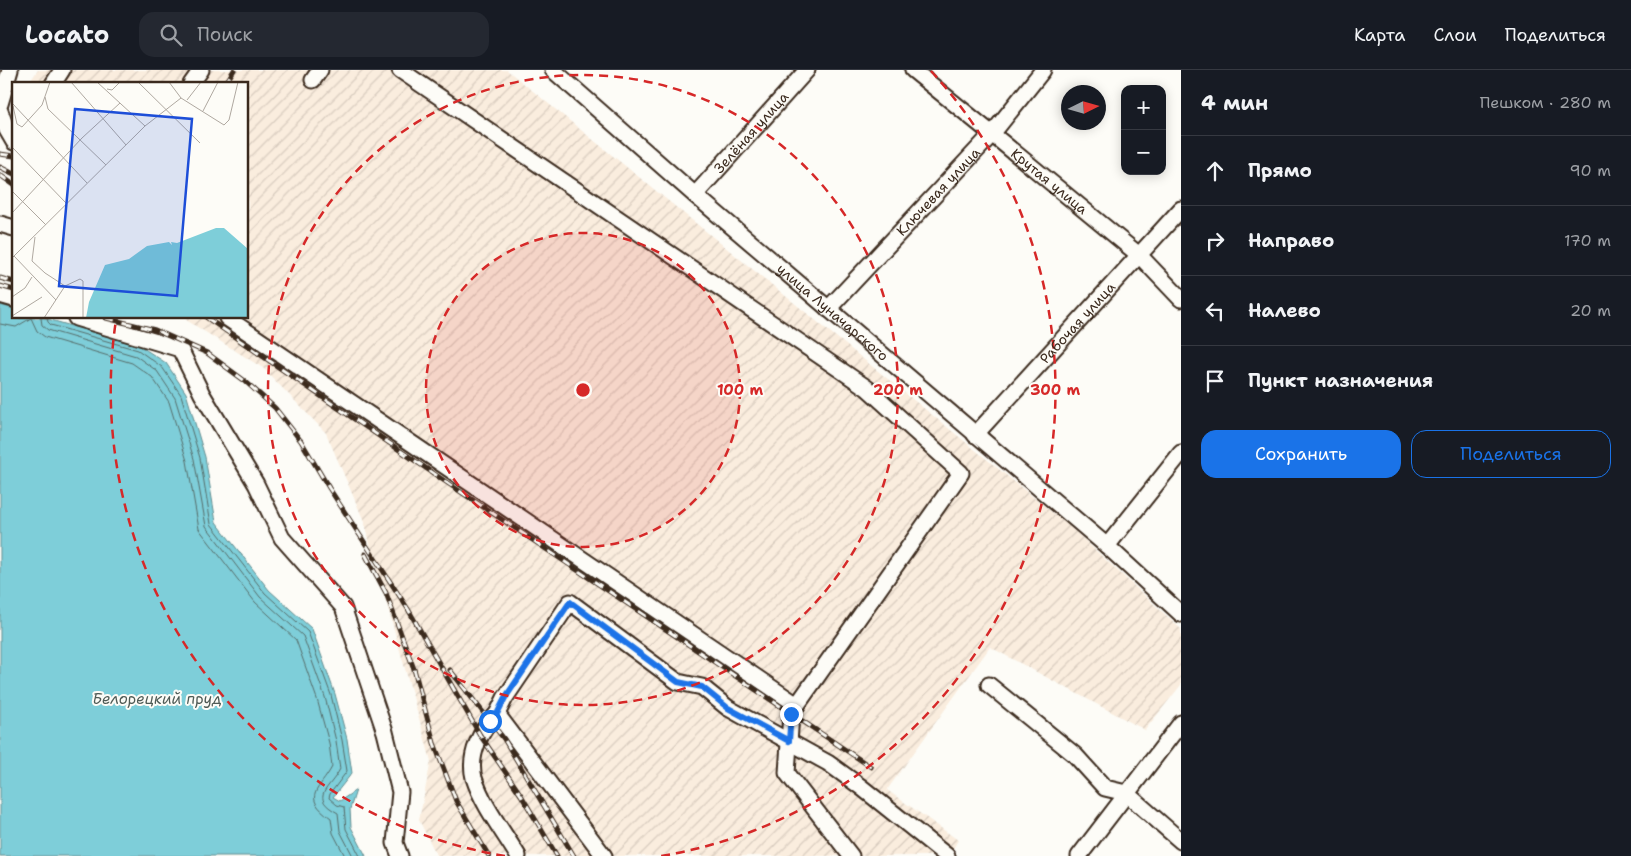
<!DOCTYPE html>
<html lang="ru">
<meta charset="utf-8">
<style>
:root{--surface:#171b24;--page:#242831;--text:#f1f3f6;--muted:#9ea1a6;--line:#363941;--accent:#1a73e8}
body{margin:0;font-family:"Shantell Sans",sans-serif;background:var(--page);color:var(--text)}
.controls{position:absolute;right:15px;top:15px;display:grid;overflow:hidden;border-radius:10px;box-shadow:0 2px 12px #0003}
.controls button{width:45px;height:45px;display:grid;place-items:center;padding:0;border:0;border-bottom:1px solid var(--line);background:var(--surface);color:var(--text);font:25px sans-serif}
.compass{position:absolute;left:1061px;top:15px;width:45px;height:45px;border-radius:50%;background:var(--surface);box-shadow:0 2px 12px #0003;rotate:85deg}
.stop{position:absolute;width:15px;height:15px;margin:-11px;border:4px solid #1a73e8;border-radius:50%;background:#fff}
.stop.end{background:#1a73e8;border-color:#fff;box-shadow:0 1px 5px #0008}
.list{margin:0;padding:0;list-style:none}
h2{display:flex;justify-content:space-between;align-items:center;height:65px;margin:0;padding:0 20px;font-size:21px}
h2 small{font-size:16px;font-weight:400;color:var(--muted)}
.list li{display:grid;grid-template-columns:32px 1fr auto;gap:15px;align-items:center;box-sizing:border-box;height:70px;padding:0 20px;border-top:1px solid var(--line)}
.list b{display:block;font-size:19px;white-space:nowrap}
.list em{font-size:16px;font-style:normal;color:var(--muted)}
.actions{display:flex;gap:10px;padding:15px 20px}
.actions a{flex:1;padding:11px 0;border:1px solid var(--accent);border-radius:15px;text-align:center;font-size:18px;color:var(--accent)}
.actions .main{background:var(--accent);color:#fff}
.icon{flex:none;width:28px;height:28px;fill:none;stroke:currentColor;stroke-width:2;stroke-linecap:round;stroke-linejoin:round}
.map{position:relative;flex:none;width:1181px;height:786px;overflow:hidden}
header{display:flex;align-items:center;gap:30px;box-sizing:border-box;height:70px;padding:0 25px;background:var(--surface);border-bottom:1px solid var(--line)}
header strong{font-size:24px}
nav{display:flex;gap:28px;margin-inline-start:auto;font-size:18px}
.search{width:350px;height:45px;background:var(--page);display:flex;align-items:center;gap:12px;box-sizing:border-box;padding:0 18px;border-radius:15px;color:var(--muted);font-size:19px}
main{display:flex}
aside{flex:1;background:var(--surface)}
.map>svg:first-child{display:block}
.industrial{fill:url(#industrial-furrows)}
.water{fill:#7eced9;stroke:#638c8e}
.lines{fill:none;stroke-linecap:round;stroke-linejoin:round}
.shore{stroke:#566c69;stroke-width:1}
.minor-casing{stroke:#3b2a1e;stroke-width:19}
.minor{stroke:#fdfcf7;stroke-width:15}
.rail-casing{stroke:#3b2a1e;stroke-width:5}
.rail{stroke:#fdfcf7;stroke-width:3;stroke-dasharray:9;stroke-linecap:butt}
.route{stroke:#1a73e8;stroke-width:6}
.ring{fill:none;stroke:#d62828;stroke-width:2.5;stroke-dasharray:9 6}
.labels{text-anchor:middle;stroke-width:4;stroke-linejoin:round;paint-order:stroke}
.street-label{font-size:14px;fill:#3b2a1e;stroke:#fdfcf7}
.water-label{font-size:15px;font-style:italic;fill:#4f5b56;stroke:#fdfcf7}
.inset-road{fill:none;stroke:#afa8a0;stroke-width:1}
.view{fill:#1d4ed8;fill-opacity:0.15;stroke:#1d4ed8;stroke-width:2.5}
.inset-edge{fill:none;stroke:#3b2a1e;stroke-width:2.5}
.centre{fill:#d62828;stroke:#fdfcf7;stroke-width:2.5}
.ring-label{font-size:15px;text-anchor:middle;font-weight:bold;fill:#d62828;stroke:#fdfcf7;stroke-width:4;stroke-linejoin:round;paint-order:stroke}
</style>
<header>
<strong>Locato</strong>
<div class="search"><svg class="icon" aria-label="search" viewBox="0 0 24 24"><circle cx="10" cy="10" r="6"/><path d="M15 15l6 6"/></svg>Поиск</div>
<nav><a>Карта</a><a>Слои</a><a>Поделиться</a></nav>
</header>
<main>
<div class="map">
<svg width="1181" height="786" viewBox="0 0 1181 786">
<defs>
<pattern id="industrial-furrows" width="10" height="10" patternUnits="userSpaceOnUse" patternTransform="scale(1.25)"><rect width="10" height="10" fill="#faedde"/><path d="M-1 1l2-2M0 10L10 0M9 11l2-2" fill="none" stroke="#d7cbbe"/></pattern>
</defs>
<rect width="100%" height="100%" fill="#fdfcf7"/>
<filter id="ink" filterUnits="userSpaceOnUse"><feTurbulence type="fractalNoise" baseFrequency=".02" numOctaves="2"/><feDisplacementMap in="SourceGraphic" scale="10" xChannelSelector="R" yChannelSelector="G"/><feConvolveMatrix kernelMatrix="1 2 1 2 8 2 1 2 1" color-interpolation-filters="sRGB"/></filter>
<g filter="url(#ink)">
<path class="industrial" d="M38,0H507L1069,456L1181,559V615L1145,660L990,577L887,720L958,770L949,786H437L419,750L431,691L363,449L326,363L263,298L183,248H248V14H28Z"/>
<path class="water" d="M0,235L14,239V248H44L140,276L166,293L186,323L205,387L216,452L269,520L312,559L335,624L347,669L352,703L333,727L340,731L356,720L350,739L351,757L366,786H0Z"/>
<g class="lines">
<g class="shore">
<path d="M41,248L42,255L48,260L136,286L157,301L175,328L194,389L206,456L260,527L303,566L325,627L336,671L340,699C330,719 308,727 338,743L340,761L353,786"/>
<path d="M47,248L48,252L51,255L138,280L162,297L181,325L200,388L211,454L265,523L308,562L331,625L342,670L347,701L330,724L329,728L337,735L344,737L346,759L360,786"/>
<path d="M0,254L16,257L31,248L37,261L45,267L132,293L152,307L169,332L187,391L199,459L255,532L296,570L317,629L329,673L332,697C320,720 300,726 331,748L333,763L345,786"/>
</g>
<g class="minor-casing">
<g id="minor">
<path d="M400,0L867,318L961,403L797,635"/>
<path id="s1" d="M553,0L695,125L1107,476L1181,544"/>
<path id="s2" d="M913,0L992,64L1139,185L1181,229"/>
<path d="M313,10L320,0"/>
<path d="M53,14L62,0"/>
<path d="M191,14L201,0"/>
<path d="M0,34L10,0"/>
<path d="M0,41L7,60L14,72"/>
<path id="s3" d="M695,125L807,0"/>
<path d="M0,154L14,158"/>
<path d="M0,225L14,229"/>
<path id="s4" d="M828,239L992,64L1043,0"/>
<path d="M76,248L180,279L202,324L256,414L282,468L343,537L385,662L400,722L395,773L400,786"/>
<path d="M227,248L797,635L791,644L787,703L851,786"/>
<path id="s5" d="M975,365L1181,139"/>
<path d="M1107,476L1181,383"/>
<path d="M989,615L1075,685L1105,718L1126,723L1181,771"/>
<path d="M497,644C481,659 468,685 474,708C483,736 503,761 518,786"/>
<path d="M604,786L497,644L505,628L570,532L678,612L702,617L728,638L828,693L861,717L947,786"/>
<path d="M1079,786L1181,653"/>
</g>
</g>
<use href="#minor" class="minor"/>
<g class="rail-casing">
<g id="rail">
<path d="M225,14L234,0"/>
<path d="M0,84L14,86"/>
<path d="M0,97L14,104"/>
<path d="M0,105L14,115"/>
<path d="M0,208L14,212"/>
<path d="M0,216L14,220"/>
<path d="M106,248L155,260L207,283L245,311L275,338L301,371L329,418L408,539L480,665L521,725L557,786"/>
<path d="M207,248L446,412L871,697"/>
<path d="M365,484L386,523L414,599L434,673L456,731L489,786"/>
<path d="M450,600L504,669L574,786"/>
</g>
</g>
<use href="#rail" class="rail"/>
</g>
</g>
<g class="lines" filter="url(#ink)">
<path class="route" d="M490,651L497,644L505,628L570,532L678,612L702,617L728,638L789,671L791,644"/>
</g>
<circle cx="583" cy="320" r="157" fill="#d62828" fill-opacity=".12"/>
<g class="ring">
<circle cx="583" cy="320" r="157"/>
<circle cx="583" cy="320" r="315"/>
<path d="M505 786A472 472 0 0 1 116 250M931 1A472 472 0 0 1 661 786"/>
</g>
<g class="labels">
<g class="street-label">
<text dy="5" stroke="none"><textPath href="#s3" startOffset="84">Зелёная улица</textPath></text>
<text dy="5" stroke="none"><textPath href="#s2" startOffset="176">Крутая улица</textPath></text>
<text dy="5" stroke="none"><textPath href="#s4" startOffset="161">Ключевая улица</textPath></text>
<text dy="5" stroke="none"><textPath href="#s1" startOffset="370">улица Луначарского</textPath></text>
<text dy="5" stroke="none"><textPath href="#s5" startOffset="152">Рабочая улица</textPath></text>
</g>
<g class="water-label">
<text x="157" y="634">Белорецкий пруд</text>
</g>
</g>
<g transform="translate(12 12)">
<rect width="236" height="236" fill="#fdfcf7"/>
<path d="M204,146H212L236,167V236H74L77,220L93,183L117,177L135,164L157,160L160,163L159,160L165,161Z" fill="#7eced9"/>
<path class="inset-road" d="M59,0L114,63M85,0L133,44M126,0L188,61M157,0L169,16L212,43L217,38L226,0M95,7L100,8L108,0M33,15L36,27L94,83M175,18L189,0M0,21L75,101M1,24L5,42L10,45L30,23L38,0M191,29L206,0M0,65L54,121M0,109L34,143M0,131L70,56L108,21M23,155L20,179L33,191L53,204L68,197L71,199V236M2,174L44,218M0,176L133,44L169,16M0,215L13,206L20,195M0,234L30,215M32,236L53,204"/>
<path class="view" d="M63,27L180,37L165,214L47,204Z"/>
<rect width="236" height="236" class="inset-edge"/>
</g>
<circle cx="583" cy="320" r="8" class="centre"/>
<g class="ring-label">
<text x="740" y="325">100 m</text>
<text x="898" y="325">200 m</text>
<text x="1055" y="325">300 m</text>
</g>
</svg>
<div class="controls">
<button>+</button>
<button>−</button>
</div>
<svg class="compass" viewBox="-18 -18 36 36"><path d="M0-13l5 13h-10z" fill="#e53935"/><path d="M0 13l5-13h-10z" fill="#9ea1a6"/></svg>
<div class="stop" style="left:490px;top:651px"></div>
<div class="stop end" style="left:791px;top:644px"></div>
</div>
<aside>
<h2>4 мин<small>Пешком · 280 m</small></h2>
<ul class="list">
<li><svg class="icon" aria-label="ahead" viewBox="0 0 24 24"><path d="M12 20V5M6 11l6-6 6 6"/></svg><div><b>Прямо</b></div><em>90 m</em></li>
<li><svg class="icon" aria-label="right" viewBox="0 0 24 24"><path d="M7 20v-9h11M14 6l5 5-5 5"/></svg><div><b>Направо</b></div><em>170 m</em></li>
<li><svg class="icon" aria-label="left" viewBox="0 0 24 24"><path d="M17 20v-9H6M10 6l-5 5 5 5"/></svg><div><b>Налево</b></div><em>20 m</em></li>
<li><svg class="icon" aria-label="arrive" viewBox="0 0 24 24"><path d="M6 21V4h12l-3 4 3 4H6"/></svg><div><b>Пункт назначения</b></div></li>
</ul>
<div class="actions"><a class="main">Сохранить</a><a>Поделиться</a></div>
</aside>
</main>
